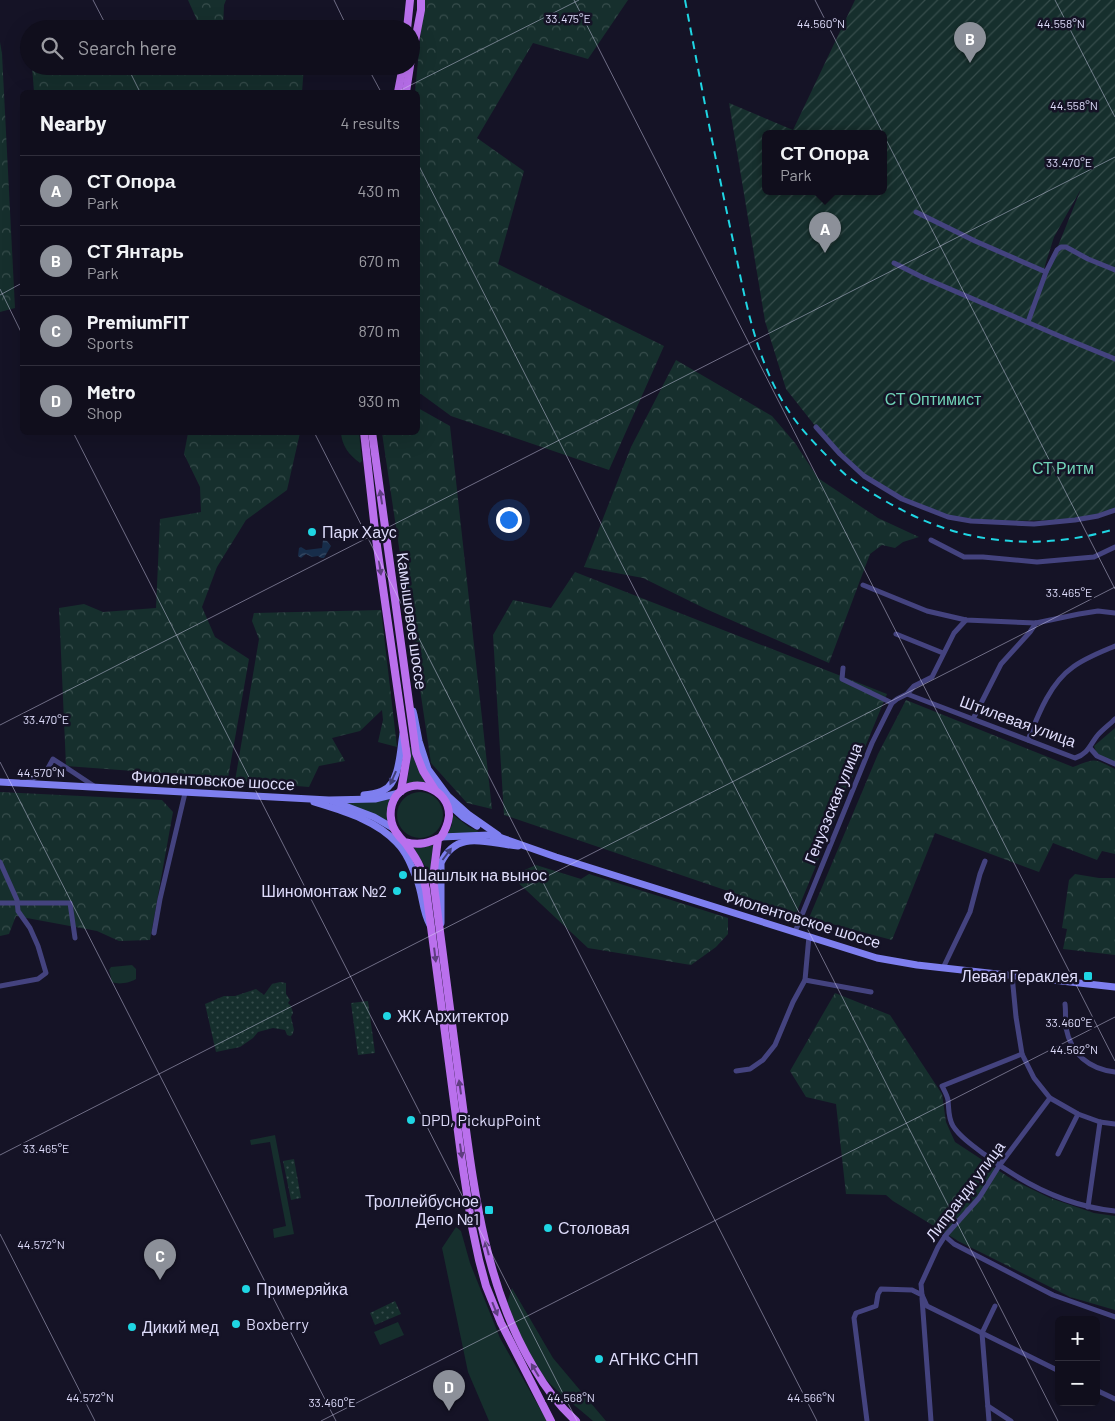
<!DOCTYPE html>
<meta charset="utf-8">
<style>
:root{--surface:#100e1c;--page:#1e1c29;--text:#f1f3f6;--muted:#9c9ca3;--line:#302e3b;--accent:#8c9099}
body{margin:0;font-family:Barlow,sans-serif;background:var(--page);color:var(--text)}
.controls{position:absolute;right:15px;bottom:15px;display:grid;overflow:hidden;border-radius:8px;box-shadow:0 5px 20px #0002}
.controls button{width:45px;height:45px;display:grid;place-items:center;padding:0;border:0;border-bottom:1px solid var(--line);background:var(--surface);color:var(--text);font:25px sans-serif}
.you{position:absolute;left:508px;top:519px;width:18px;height:18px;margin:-12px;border:4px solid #fff;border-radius:50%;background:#1a73e8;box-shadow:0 0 0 8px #1a73e833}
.badge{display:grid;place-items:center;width:32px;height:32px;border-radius:50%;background:var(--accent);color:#fff;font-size:16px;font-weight:700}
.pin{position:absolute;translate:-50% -41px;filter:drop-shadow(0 1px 2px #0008)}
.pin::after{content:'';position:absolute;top:26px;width:18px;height:15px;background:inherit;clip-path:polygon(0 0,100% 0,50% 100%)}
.popup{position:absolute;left:762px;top:130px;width:125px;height:65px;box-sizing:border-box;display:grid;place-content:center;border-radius:8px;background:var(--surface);filter:drop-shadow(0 1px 4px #0005);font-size:16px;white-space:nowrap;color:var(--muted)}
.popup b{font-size:19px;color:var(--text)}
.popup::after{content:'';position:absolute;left:50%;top:100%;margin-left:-10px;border:10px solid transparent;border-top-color:var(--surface)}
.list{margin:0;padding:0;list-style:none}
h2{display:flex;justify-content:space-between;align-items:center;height:65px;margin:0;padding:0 20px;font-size:21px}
h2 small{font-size:16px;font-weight:400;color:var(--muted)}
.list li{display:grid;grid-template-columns:32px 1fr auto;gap:15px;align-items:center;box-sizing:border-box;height:70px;padding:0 20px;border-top:1px solid var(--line)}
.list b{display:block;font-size:19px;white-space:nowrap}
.list p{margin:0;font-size:16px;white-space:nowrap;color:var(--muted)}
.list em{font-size:16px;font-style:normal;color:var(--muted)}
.icon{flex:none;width:28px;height:28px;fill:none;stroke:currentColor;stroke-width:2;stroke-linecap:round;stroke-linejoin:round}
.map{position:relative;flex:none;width:1115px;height:1421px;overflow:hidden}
.search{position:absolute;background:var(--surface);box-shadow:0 5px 20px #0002;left:20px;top:20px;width:400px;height:55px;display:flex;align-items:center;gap:12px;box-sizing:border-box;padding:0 18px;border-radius:28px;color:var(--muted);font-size:19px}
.panel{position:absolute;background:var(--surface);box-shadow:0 5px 20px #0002;left:20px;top:90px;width:400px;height:345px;border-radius:8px}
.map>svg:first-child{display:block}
.grass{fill:#162f2d}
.forest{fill:url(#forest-crowns)}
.park{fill:url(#park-dots)}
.garden{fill:url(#garden-furrows);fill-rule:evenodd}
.water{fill:url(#water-waves)}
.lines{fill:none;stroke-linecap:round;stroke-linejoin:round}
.minor{stroke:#44437f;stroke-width:5}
.secondary{stroke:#7e7fef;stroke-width:7}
.primary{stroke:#ba70ed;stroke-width:8}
.rail{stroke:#1fd6e3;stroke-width:2;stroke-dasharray:8 6;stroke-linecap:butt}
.oneway{fill:#5f3d80}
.oneway2{fill:#3f3e76}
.ticks{fill:none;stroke:#dedcfb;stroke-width:1;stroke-opacity:0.45}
.poi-dot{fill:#1fd6e3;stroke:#151326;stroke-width:2}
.labels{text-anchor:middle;stroke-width:5;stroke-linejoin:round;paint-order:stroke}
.park-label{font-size:16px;fill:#70d3b7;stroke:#151326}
.poi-label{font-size:16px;fill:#dedcfb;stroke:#151326;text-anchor:start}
.street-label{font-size:16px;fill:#dedcfb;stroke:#151326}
.ticks-label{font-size:12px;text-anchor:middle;fill:#dedcfb;stroke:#151326;stroke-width:5;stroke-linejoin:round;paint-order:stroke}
</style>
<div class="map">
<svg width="1115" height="1421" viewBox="0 0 1115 1421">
<defs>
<pattern id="forest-crowns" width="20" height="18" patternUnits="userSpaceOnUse" patternTransform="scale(1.25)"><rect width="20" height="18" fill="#162f2d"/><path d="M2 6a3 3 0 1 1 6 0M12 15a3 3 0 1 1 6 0" fill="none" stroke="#374d4c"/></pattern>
<pattern id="park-dots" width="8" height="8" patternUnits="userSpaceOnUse" patternTransform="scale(1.25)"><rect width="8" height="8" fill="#162f2d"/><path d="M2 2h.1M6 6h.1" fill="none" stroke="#374d4c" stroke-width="1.8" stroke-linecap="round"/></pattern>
<pattern id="garden-furrows" width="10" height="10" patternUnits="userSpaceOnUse" patternTransform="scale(1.25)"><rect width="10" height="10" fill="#162f2d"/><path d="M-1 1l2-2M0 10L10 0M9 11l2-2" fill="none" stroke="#374d4c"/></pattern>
<pattern id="water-waves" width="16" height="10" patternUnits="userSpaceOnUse" patternTransform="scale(1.25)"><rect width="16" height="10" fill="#172d4a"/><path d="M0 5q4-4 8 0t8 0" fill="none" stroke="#384b65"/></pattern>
</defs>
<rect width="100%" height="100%" fill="#151326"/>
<g class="grass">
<path d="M341,433H359L362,461L360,463C349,455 342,446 341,433Z"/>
<path d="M410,747H412L416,764L426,784L406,786L410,765Z"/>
<circle cx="420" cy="815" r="23"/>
<path d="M393,796L387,809L388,821L344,803Z"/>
<path d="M452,814L469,827L478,831V833L447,835L452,825Z"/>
<path d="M434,845L431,860V879L428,880L425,866L413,847L422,848Z"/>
<path d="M132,965L136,969V979C130,983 118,985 112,982L109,970L111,967Z"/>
<path d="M275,1135L294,1234L274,1238L273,1229L286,1226L270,1142L251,1145L250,1140Z"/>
<path d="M456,1227L461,1231L470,1263L500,1338L547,1421H489L468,1372L442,1248Z"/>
<path d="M512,1288L553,1358L606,1421H593C575,1405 553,1390 539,1371C525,1350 517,1326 507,1303Z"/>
<path d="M398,1322L404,1335L380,1345L374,1332Z"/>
</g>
<g class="forest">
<path d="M188,0H226L224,5L223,29H201Z"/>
<path d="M424,0H628L588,59L533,43L477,138L524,171L498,264L664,346L609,470L451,416L421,394H418V92H415Z"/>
<path d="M0,42L2,54L15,308L0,312Z"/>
<path d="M32,66H304L302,92H34Z"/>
<path d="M676,360L772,416L795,443L818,478L878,518L919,537L903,542L895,548L882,545L870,554L829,663L706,609L643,578L584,567L631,447Z"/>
<path d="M418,408L450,426L492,809L467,803L431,763L382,433L418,432Z"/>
<path d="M188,433H300L287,490L246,520L217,567L202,607L215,637L249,659L228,778L66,766L59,608L84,604L103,612L156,608L160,519L201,512L200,487L184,454Z"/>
<path d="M575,572L887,694L796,914L504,815L493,635L513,600L551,608Z"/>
<path d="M381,610L397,747L378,742L383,720L382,710L360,731L332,738L345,761L319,766L309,787L235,781L259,639L252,621L254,613Z"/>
<path d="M906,700L1073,767C1096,758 1093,758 1115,769V854L1102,851L1097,860L1053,843L1039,872L935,833L892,940L809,918L878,754Z"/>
<path d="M1115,728V764L1098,757L1094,746Z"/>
<path d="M0,792L162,800L173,812L150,940L119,941L97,931L16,916L9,934L0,936Z"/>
<path d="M536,865L581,879L589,874L728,918V934L716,947L691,965L588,948L511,876Z"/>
<path d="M1075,874L1099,878H1115V955L1063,949L1067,929L1062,928L1069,880Z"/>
<path d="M835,993L890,1015L942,1094L946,1122L955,1142L1013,1180L1050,1198L1094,1213L1115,1216V1310L1070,1297L960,1242L893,1201L886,1195L846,1194L836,1104L806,1097L790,1071Z"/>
</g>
<g class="park">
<path d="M280,982L286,983V994L290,1000L288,1003L291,1006L293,1013L291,1017L294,1030L292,1035L290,1036L287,1035L285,1030L273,1028L258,1032L253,1038L240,1047L216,1052L205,1004L224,996H235L256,989L264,995L272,984Z"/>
<path d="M368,1001L375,1053L358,1055L351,1003Z"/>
<path d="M294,1159L301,1198L291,1200L283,1161Z"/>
<path d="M395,1301L401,1314L375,1325L370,1313Z"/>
</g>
<path class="garden" d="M855,0H1115V509L1075,520L984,521L948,517L902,499L864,476L816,427L786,389L765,321L729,103L793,130ZM766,134H884V192H766ZM1081,189L1031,313H1030L1054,237Z"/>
<path class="water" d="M323,540L327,541L331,546L324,558H321L318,556L312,557L306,554L301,558L298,556L299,548L301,547L306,550L322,548Z"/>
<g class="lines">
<g class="minor">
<path d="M916,212L975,241L1046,272"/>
<path d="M894,263L922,277L1064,338L1115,359"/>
<path d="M1028,322L1046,272L1057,250L1061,247H1066L1088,259L1115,270"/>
<path d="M816,427L840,454L864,476L902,499L948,517L971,521L1034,524L1075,520L1098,516L1115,510"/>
<path d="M931,540L964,557H983L1037,562L1094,557L1115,547"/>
<path d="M863,585L927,611L966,620L1036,623L1079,614L1098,611L1115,613"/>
<path d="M896,634L943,653"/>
<path d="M843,668L842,679L892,703"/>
<path d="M907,694L1075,758C1088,754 1090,745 1097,736C1102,730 1109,725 1115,719"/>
<path d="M973,719L1001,664L1030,632L1036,623"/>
<path d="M1028,740C1038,715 1050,683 1073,667C1085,658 1101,652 1115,646"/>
<path d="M1090,748L1097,756L1115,764"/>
<path d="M26,783L47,770L53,759L94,786"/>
<path d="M0,862L17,900L18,911L30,928L38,946L46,973L38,979L0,986"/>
<path d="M0,903H70L75,938"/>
<path d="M795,932L872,743L892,703L897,699L907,694L914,686L932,677L954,633L966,620"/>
<path d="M154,933L160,899L185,793"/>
<path d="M943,968L970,912L980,874L985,861"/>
<path d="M1012,975L1016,1017L1022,1054L1034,1078L1050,1098L1078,1114L1100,1122L1115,1124"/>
<path d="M805,980L871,992"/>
<path d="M1065,1004C1066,1012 1065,1020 1066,1028C1071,1054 1089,1069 1115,1072"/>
<path d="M1022,1054L942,1086C944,1090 947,1095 948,1100C949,1109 948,1118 953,1126C960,1137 973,1146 984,1154C1023,1184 1065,1206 1115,1211"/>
<path d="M736,1071L750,1069L763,1060L775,1045L793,1002L805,980L809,936"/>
<path d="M1058,1154L1078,1114"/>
<path d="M1088,1207L1100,1122"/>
<path d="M945,1236L954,1244L1053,1295L1115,1317"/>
<path d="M922,1295L927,1306L1059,1371"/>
<path d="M922,1298L931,1421"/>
<path d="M1096,1390L1115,1399"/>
<path d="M988,1406L1011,1421"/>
<path d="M867,1421L854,1318L856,1313L876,1306L878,1294L881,1289L912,1290L922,1295L921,1284L938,1247L945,1236L979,1198L999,1166L1050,1098"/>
<path d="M989,1421L982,1333L995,1306"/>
</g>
<g class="secondary">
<path d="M413,711L414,715L419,741L428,769L448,796L468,814L498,835"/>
<path d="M0,782L329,800L375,799L399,793"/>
<path d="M364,795C371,794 378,794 384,790C400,782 400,750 403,734"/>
<path d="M332,801L374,817L393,828"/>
<path d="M314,802C343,811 376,820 397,843C407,853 412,867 417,880C423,895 422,911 430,925"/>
<path d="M446,802L463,817L477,826"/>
<path d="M441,837L489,835L502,838L556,857L877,958L917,965L1115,987"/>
<path d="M441,923V863C457,828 489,844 518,846"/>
</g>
<g class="primary">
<path d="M407,29L410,0"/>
<path d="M411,62L421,10V0"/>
<path d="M398,92L403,66"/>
<path d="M406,92L410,66"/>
<path d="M364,432L376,539L407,756L401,791"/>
<path d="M372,432L416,753L423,771L435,790"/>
<path d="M438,839L433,878C442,947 451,1016 460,1085C473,1181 483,1284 534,1368C545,1387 559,1406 576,1421"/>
<path d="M405,842C419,846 429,843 441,837C445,831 448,824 449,816C450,788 411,775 396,796C388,808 389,825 399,836C401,839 404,841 406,844C411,851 417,859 420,867C423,874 424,882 426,889L462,1162L472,1227L479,1260L486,1286L501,1323L551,1421"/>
</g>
<path class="rail" d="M685,0C700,79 715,158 732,236C744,293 754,356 786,407C798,426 814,443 830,459C835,465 841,471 847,476C867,491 889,504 912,515C975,546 1048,549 1115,529"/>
</g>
<defs><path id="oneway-solid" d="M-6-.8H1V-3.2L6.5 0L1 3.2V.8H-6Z" transform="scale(1.25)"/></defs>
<g class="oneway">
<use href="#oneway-solid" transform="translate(381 497) rotate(-99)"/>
<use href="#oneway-solid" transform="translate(380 568) rotate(82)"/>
<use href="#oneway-solid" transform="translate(435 955) rotate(83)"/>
<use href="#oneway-solid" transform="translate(460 1087) rotate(-98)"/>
<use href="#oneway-solid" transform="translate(461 1151) rotate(82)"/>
<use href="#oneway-solid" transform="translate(487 1248) rotate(-104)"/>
<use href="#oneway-solid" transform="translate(495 1309) rotate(68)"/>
<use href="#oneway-solid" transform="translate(535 1370) rotate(-121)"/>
</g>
<g class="oneway2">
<use href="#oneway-solid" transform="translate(393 778) rotate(114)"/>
<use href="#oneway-solid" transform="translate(447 854) rotate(-53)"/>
</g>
<path class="ticks" d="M93,0L108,29M334,0L348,29M574,0L1115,1061M815,0L1115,589M1055,0L1115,117M127,66L140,92M367,66L381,92M397,92L579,0M418,164L1058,1421M0,289L22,334M0,295L22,283M73,432L577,1421M314,432L817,1421M0,725L1115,157M0,762L336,1421M0,1155L1115,587M0,1234L95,1421M321,1421L1115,1017"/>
<g class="poi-dot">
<circle cx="312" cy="532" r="5"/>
<circle cx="403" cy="875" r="5"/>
<circle cx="397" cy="891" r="5"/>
<rect x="1083" y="971" width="10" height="10" rx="2.5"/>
<circle cx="387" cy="1016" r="5"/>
<circle cx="411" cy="1120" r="5"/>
<rect x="484" y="1205" width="10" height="10" rx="2.5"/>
<circle cx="548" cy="1228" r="5"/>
<circle cx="246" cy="1289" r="5"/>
<circle cx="236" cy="1324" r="5"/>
<circle cx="132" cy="1327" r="5"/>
<circle cx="599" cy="1359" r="5"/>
</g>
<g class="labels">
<g class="park-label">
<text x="933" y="405">СТ Оптимист</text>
<text x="1063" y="474">СТ Ритм</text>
</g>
<g class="poi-label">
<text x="322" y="538">Парк Хаус</text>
<text x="413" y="881">Шашлык на вынос</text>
<text x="387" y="897" text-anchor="end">Шиномонтаж №2</text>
<text x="1078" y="982" text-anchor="end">Левая Гераклея</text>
<text x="397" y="1022">ЖК Архитектор</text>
<text x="421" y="1126">DPD, PickupPoint</text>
<text x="479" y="1207" text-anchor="end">Троллейбусное<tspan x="479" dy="18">Депо №1</tspan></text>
<text x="558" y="1234">Столовая</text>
<text x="256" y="1295">Примеряйка</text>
<text x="246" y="1330">Boxberry</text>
<text x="142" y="1333">Дикий мед</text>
<text x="609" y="1365">АГНКС СНП</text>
</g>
<g class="street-label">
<text transform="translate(412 621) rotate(82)" y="6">Камышовое шоссе</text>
<text transform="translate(1018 721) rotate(20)" y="6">Штилевая улица</text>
<text transform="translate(213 780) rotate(3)" y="6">Фиолентовское шоссе</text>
<text transform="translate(833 803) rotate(-68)" y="6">Генуэзская улица</text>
<text transform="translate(802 919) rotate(17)" y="6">Фиолентовское шоссе</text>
<text transform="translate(965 1191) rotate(-53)" y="6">Липранди улица</text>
</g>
</g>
<g class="ticks-label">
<text x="568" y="23">33.475°E</text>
<text x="821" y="28">44.560°N</text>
<text x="1061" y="28">44.558°N</text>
<text x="1074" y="110">44.558°N</text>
<text x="1069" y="167">33.470°E</text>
<text x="1069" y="597">33.465°E</text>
<text x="46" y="724">33.470°E</text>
<text x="41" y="777">44.570°N</text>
<text x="1069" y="1027">33.460°E</text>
<text x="1074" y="1054">44.562°N</text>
<text x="46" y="1153">33.465°E</text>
<text x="41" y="1249">44.572°N</text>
<text x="90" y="1402">44.572°N</text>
<text x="571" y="1402">44.568°N</text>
<text x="811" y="1402">44.566°N</text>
<text x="332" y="1407">33.460°E</text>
</g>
</svg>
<div class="controls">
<button>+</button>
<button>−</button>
</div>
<div class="you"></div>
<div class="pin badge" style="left:825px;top:253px">A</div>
<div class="popup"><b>СТ Опора</b>Park</div>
<div class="pin badge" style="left:970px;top:63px">B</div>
<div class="pin badge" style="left:160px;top:1280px">C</div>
<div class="pin badge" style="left:449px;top:1411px">D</div>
<div class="search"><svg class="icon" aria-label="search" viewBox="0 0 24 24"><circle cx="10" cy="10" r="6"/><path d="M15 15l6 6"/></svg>Search here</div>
<section class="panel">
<h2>Nearby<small>4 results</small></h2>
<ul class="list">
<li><span class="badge">A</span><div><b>СТ Опора</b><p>Park</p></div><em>430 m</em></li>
<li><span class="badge">B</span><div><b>СТ Янтарь</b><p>Park</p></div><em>670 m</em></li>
<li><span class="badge">C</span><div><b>PremiumFIT</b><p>Sports</p></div><em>870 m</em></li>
<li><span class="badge">D</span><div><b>Metro</b><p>Shop</p></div><em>930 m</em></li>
</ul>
</section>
</div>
